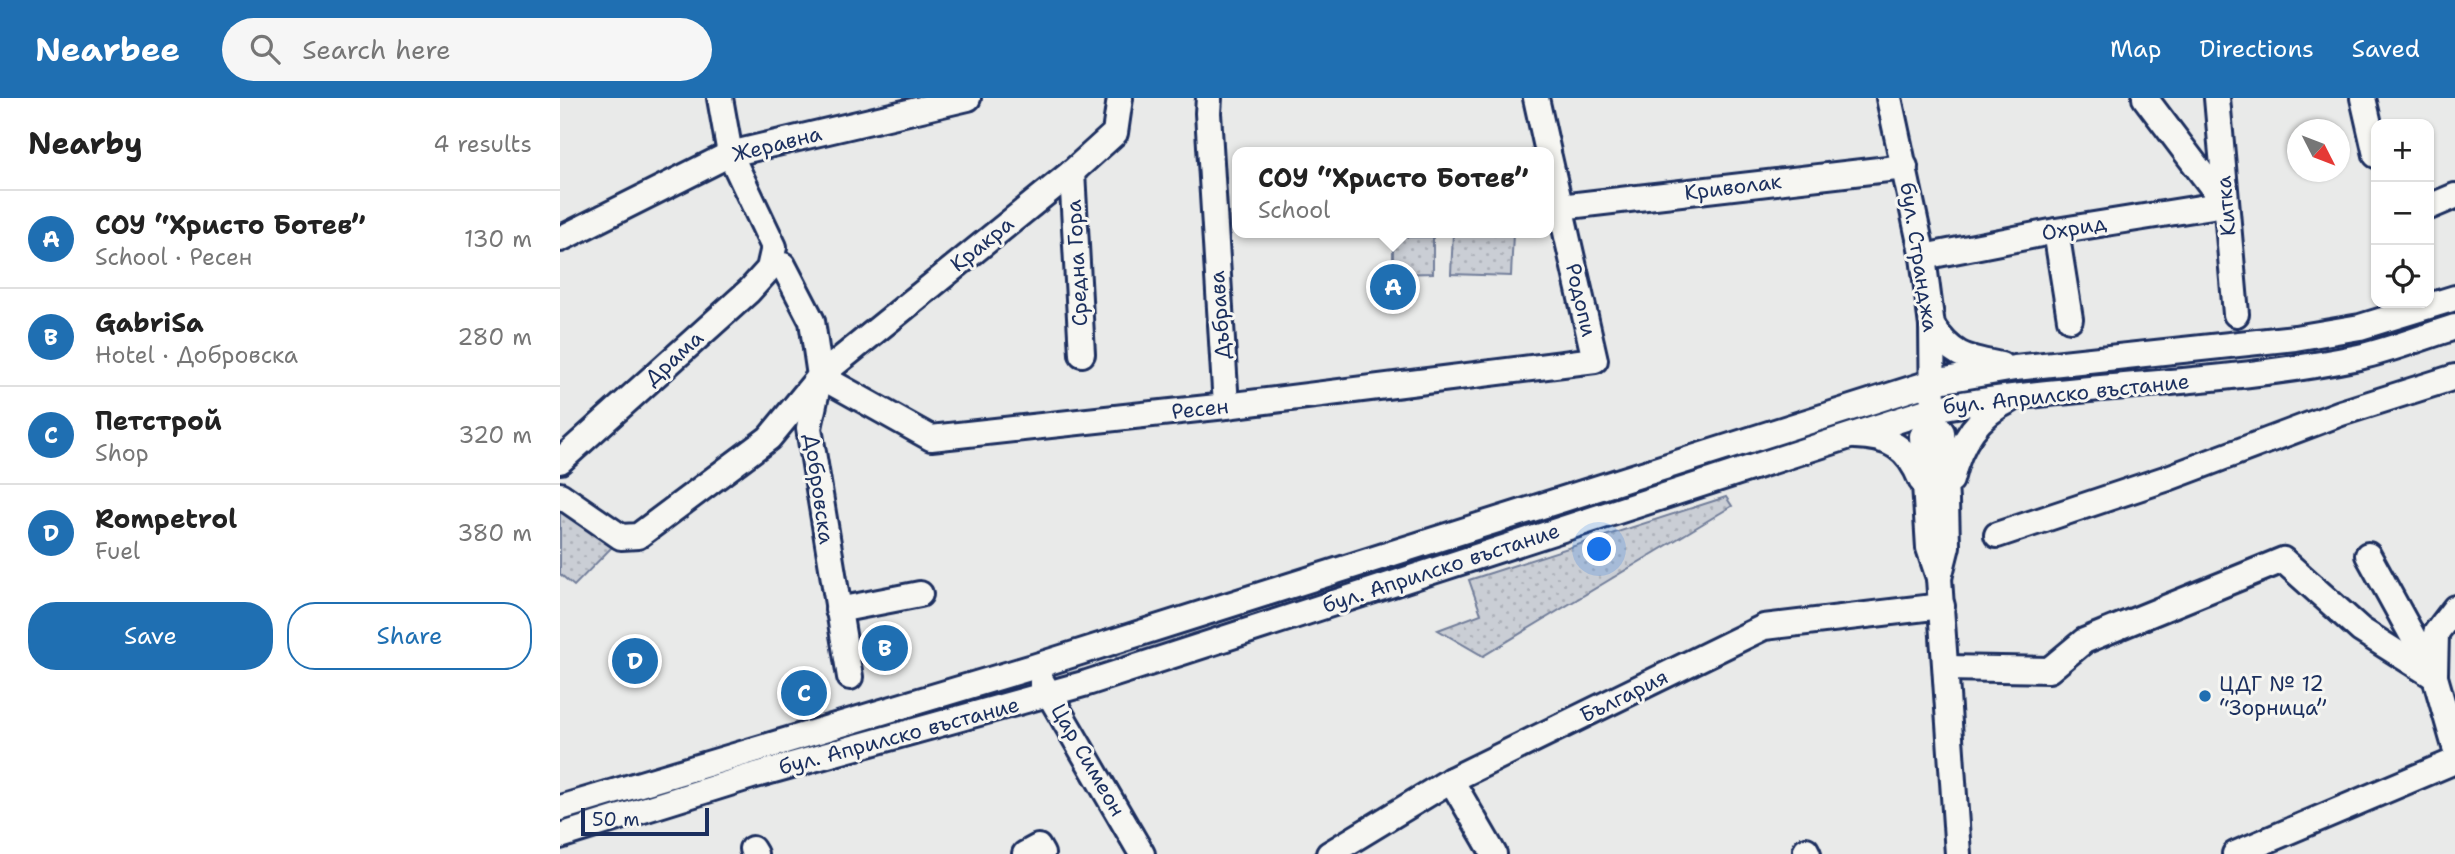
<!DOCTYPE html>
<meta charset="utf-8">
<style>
:root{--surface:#fff;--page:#f6f6f6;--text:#222;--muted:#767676;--line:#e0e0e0;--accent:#1f6fb2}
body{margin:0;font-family:"Shantell Sans",sans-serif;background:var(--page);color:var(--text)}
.controls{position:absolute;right:21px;top:21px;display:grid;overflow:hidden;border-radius:14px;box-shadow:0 2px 5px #0004}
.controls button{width:63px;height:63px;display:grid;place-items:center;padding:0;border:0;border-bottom:2px solid var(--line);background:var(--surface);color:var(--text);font:35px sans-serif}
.compass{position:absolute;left:1727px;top:21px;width:63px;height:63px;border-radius:50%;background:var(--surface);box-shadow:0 2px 5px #0004;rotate:132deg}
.scale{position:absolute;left:21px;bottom:18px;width:128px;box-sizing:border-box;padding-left:7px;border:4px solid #1b2f5e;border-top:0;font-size:19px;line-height:24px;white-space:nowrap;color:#1b2f5e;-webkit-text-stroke:5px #f6f6f2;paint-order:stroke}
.you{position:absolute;left:1040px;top:452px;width:24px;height:24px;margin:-18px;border:5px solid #fff;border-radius:50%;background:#1a73e8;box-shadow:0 0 0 10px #1a73e833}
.badge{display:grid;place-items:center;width:46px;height:46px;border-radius:50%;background:var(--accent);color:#fff;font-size:23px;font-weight:700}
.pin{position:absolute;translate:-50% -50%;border:4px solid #fff;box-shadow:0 2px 7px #0006}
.popup{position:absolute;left:672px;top:49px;width:322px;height:91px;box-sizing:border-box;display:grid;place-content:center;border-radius:14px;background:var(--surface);filter:drop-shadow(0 2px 5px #0005);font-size:23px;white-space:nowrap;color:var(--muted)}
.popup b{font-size:26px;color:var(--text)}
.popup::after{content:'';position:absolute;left:50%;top:100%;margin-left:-14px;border:14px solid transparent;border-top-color:var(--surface)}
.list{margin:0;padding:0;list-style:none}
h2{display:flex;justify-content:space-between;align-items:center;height:91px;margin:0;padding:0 28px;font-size:30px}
h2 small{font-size:23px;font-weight:400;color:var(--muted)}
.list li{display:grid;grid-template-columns:46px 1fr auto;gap:21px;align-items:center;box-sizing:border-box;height:98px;padding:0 28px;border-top:2px solid var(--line)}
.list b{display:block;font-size:26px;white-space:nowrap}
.list p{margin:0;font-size:23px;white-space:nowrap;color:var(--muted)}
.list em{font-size:23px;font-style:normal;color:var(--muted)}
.actions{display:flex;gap:14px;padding:21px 28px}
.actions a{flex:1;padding:16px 0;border:2px solid var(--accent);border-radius:28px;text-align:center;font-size:24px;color:var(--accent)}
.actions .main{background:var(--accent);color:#fff}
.icon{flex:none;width:38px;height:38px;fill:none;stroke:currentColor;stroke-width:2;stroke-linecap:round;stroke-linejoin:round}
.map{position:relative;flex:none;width:1895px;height:756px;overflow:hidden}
header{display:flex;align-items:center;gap:42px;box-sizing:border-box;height:98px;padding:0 35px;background:var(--accent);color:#fff}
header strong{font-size:33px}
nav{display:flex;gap:38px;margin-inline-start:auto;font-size:24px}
.search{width:490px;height:63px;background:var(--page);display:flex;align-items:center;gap:18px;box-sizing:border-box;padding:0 24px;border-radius:38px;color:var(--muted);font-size:26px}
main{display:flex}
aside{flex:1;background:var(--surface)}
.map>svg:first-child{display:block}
.grass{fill:url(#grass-dots);stroke:#727e9a;stroke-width:2}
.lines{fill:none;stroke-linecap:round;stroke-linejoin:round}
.minor-casing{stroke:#1b2f5e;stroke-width:30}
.minor{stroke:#f6f6f2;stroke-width:24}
.poi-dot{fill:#1f6fb2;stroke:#f6f6f2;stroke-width:2.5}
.labels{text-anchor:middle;stroke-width:6;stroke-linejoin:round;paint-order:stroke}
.street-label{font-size:21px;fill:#1b2f5e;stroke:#f6f6f2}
.poi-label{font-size:21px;fill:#1b2f5e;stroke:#f6f6f2;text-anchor:start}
</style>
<header>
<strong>Nearbee</strong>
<div class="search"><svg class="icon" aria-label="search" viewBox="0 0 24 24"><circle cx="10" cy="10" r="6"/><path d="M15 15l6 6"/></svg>Search here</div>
<nav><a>Map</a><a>Directions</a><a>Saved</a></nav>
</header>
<main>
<aside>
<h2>Nearby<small>4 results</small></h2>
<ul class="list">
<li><span class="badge">A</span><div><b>СОУ “Христо Ботев”</b><p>School · Ресен</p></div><em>130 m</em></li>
<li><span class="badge">B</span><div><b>GabriSa</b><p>Hotel · Добровска</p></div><em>280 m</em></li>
<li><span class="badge">C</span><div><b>Петстрой</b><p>Shop</p></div><em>320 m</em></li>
<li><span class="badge">D</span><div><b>Rompetrol</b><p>Fuel</p></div><em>380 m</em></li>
</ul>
<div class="actions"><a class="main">Save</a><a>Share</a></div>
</aside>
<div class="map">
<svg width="1895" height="756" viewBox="0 0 1895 756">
<defs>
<pattern id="grass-dots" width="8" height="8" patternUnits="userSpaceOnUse" patternTransform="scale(1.75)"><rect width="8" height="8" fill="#caced5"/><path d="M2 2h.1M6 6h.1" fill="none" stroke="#adb1b9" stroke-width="1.8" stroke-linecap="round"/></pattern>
</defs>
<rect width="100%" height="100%" fill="#e9eae9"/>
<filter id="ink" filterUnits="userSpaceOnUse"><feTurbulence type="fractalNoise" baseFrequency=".0143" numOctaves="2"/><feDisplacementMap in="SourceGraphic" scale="14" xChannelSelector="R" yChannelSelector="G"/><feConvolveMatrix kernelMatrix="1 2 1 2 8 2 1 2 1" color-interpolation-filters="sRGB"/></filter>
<g filter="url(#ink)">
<g class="grass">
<path d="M893,135H953L951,178L891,176Z"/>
<path d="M833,139H873V175L833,176Z"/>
<path d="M1317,309V314L558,562L555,557Z"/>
<path d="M1166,399L1172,408L923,558L878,532L921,516L909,482Z"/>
<path d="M0,407L55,446L14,488L0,476Z"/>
<path d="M434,596L436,599L0,726V722L184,665Z"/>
</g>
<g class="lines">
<g class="minor-casing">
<g id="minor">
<path d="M649,0L648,15L666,308"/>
<path d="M976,0L988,54"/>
<path d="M1329,0L1363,159L1372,228L1373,321L1382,334L1386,403L1387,448L1379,480"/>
<path d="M1657,0L1676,216"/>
<path d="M1803,0L1816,57"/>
<path d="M512,74L522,256"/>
<path d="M1000,109L1345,69"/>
<path d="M1869,109L1895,98"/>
<path d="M1496,133L1510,221"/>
<path d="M0,141L170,56L408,0"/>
<path d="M1363,159L1496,133L1665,106L1585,0"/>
<path d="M223,167L252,223L260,278L249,330L290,579"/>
<path d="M1372,228C1393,259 1406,260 1441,267"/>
<path d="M260,278L371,340L666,308L1035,262L989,59"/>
<path d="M1373,321L1362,338L1369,450L1379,480L1398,756"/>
<path d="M1295,338C1329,339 1348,349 1361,382"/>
<path d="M0,363L189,193L209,171L214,149L170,56L160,0"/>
<path d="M1391,382C1399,347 1417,317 1450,302"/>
<path d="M0,397L61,439L78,438L209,340L260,278L512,74L555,35L560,0"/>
<path d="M1437,437L1608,380L1781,315L1895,279"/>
<path d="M1808,457L1875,579L1895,649"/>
<path d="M278,512L360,496"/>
<path d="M1386,570L1489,572L1524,543L1723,462L1801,532L1875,579"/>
<path d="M1875,576L1876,535L1895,510"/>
<path d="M482,584L582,756"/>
<path d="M891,682L934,756"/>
<path d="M0,710L473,569L1373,284L1455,270L1735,240L1800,229L1895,200"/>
<path d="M0,738L192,678L527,585L1373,311C1514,285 1658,288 1799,259C1831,252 1863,239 1895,229"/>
<path d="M192,751L195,756"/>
<path d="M1246,752L1248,756"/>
<path d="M465,756L478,749L482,756"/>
<path d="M769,756L891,682L1204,529L1382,508"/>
<path d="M1675,756L1895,663"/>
</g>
</g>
<use href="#minor" class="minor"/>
</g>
</g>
<circle class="poi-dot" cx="1645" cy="598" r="7"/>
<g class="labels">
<g class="street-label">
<text transform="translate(217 46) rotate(-14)" y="7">Жеравна</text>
<text transform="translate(1173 89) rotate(-7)" y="7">Криволак</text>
<text transform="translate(1666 108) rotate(-95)" y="7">Китка</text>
<text transform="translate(1514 130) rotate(-10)" y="7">Охрид</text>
<text transform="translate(422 146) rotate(-39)" y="7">Кракра</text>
<text transform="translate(1359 159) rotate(81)" y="7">бул. Странджа</text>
<text transform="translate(517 165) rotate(-93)" y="7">Средна Гора</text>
<text transform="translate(1021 202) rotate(77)" y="7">Родопи</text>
<text transform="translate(660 217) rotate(-94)" y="7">Дъбрава</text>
<text transform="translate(114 260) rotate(-42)" y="7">Драма</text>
<text transform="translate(1506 296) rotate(-6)" y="7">бул. Априлско въстание</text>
<text transform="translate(640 311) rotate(-6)" y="7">Ресен</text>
<text transform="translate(259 391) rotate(82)" y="7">Добровска</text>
<text transform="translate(881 470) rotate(-18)" y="7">бул. Априлско въстание</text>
<text transform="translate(1064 598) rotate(-26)" y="7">България</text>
<text transform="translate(339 638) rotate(-15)" y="7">бул. Априлско въстание</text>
<text transform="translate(528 662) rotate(60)" y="7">Цар Симеон</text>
</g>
<g class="poi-label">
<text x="1659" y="593">ЦДГ № 12<tspan x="1659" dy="24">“Зорница”</tspan></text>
</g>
</g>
</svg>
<div class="controls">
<button>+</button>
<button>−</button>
<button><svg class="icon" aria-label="locate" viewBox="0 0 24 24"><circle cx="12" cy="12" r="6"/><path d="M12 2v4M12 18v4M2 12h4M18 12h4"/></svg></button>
</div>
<svg class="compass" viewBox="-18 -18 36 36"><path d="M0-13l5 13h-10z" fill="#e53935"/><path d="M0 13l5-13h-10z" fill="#767676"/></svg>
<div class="scale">50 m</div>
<div class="you"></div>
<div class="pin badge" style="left:833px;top:189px">A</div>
<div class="popup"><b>СОУ “Христо Ботев”</b>School</div>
<div class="pin badge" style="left:325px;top:550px">B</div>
<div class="pin badge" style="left:244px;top:595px">C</div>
<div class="pin badge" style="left:75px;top:563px">D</div>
</div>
</main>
